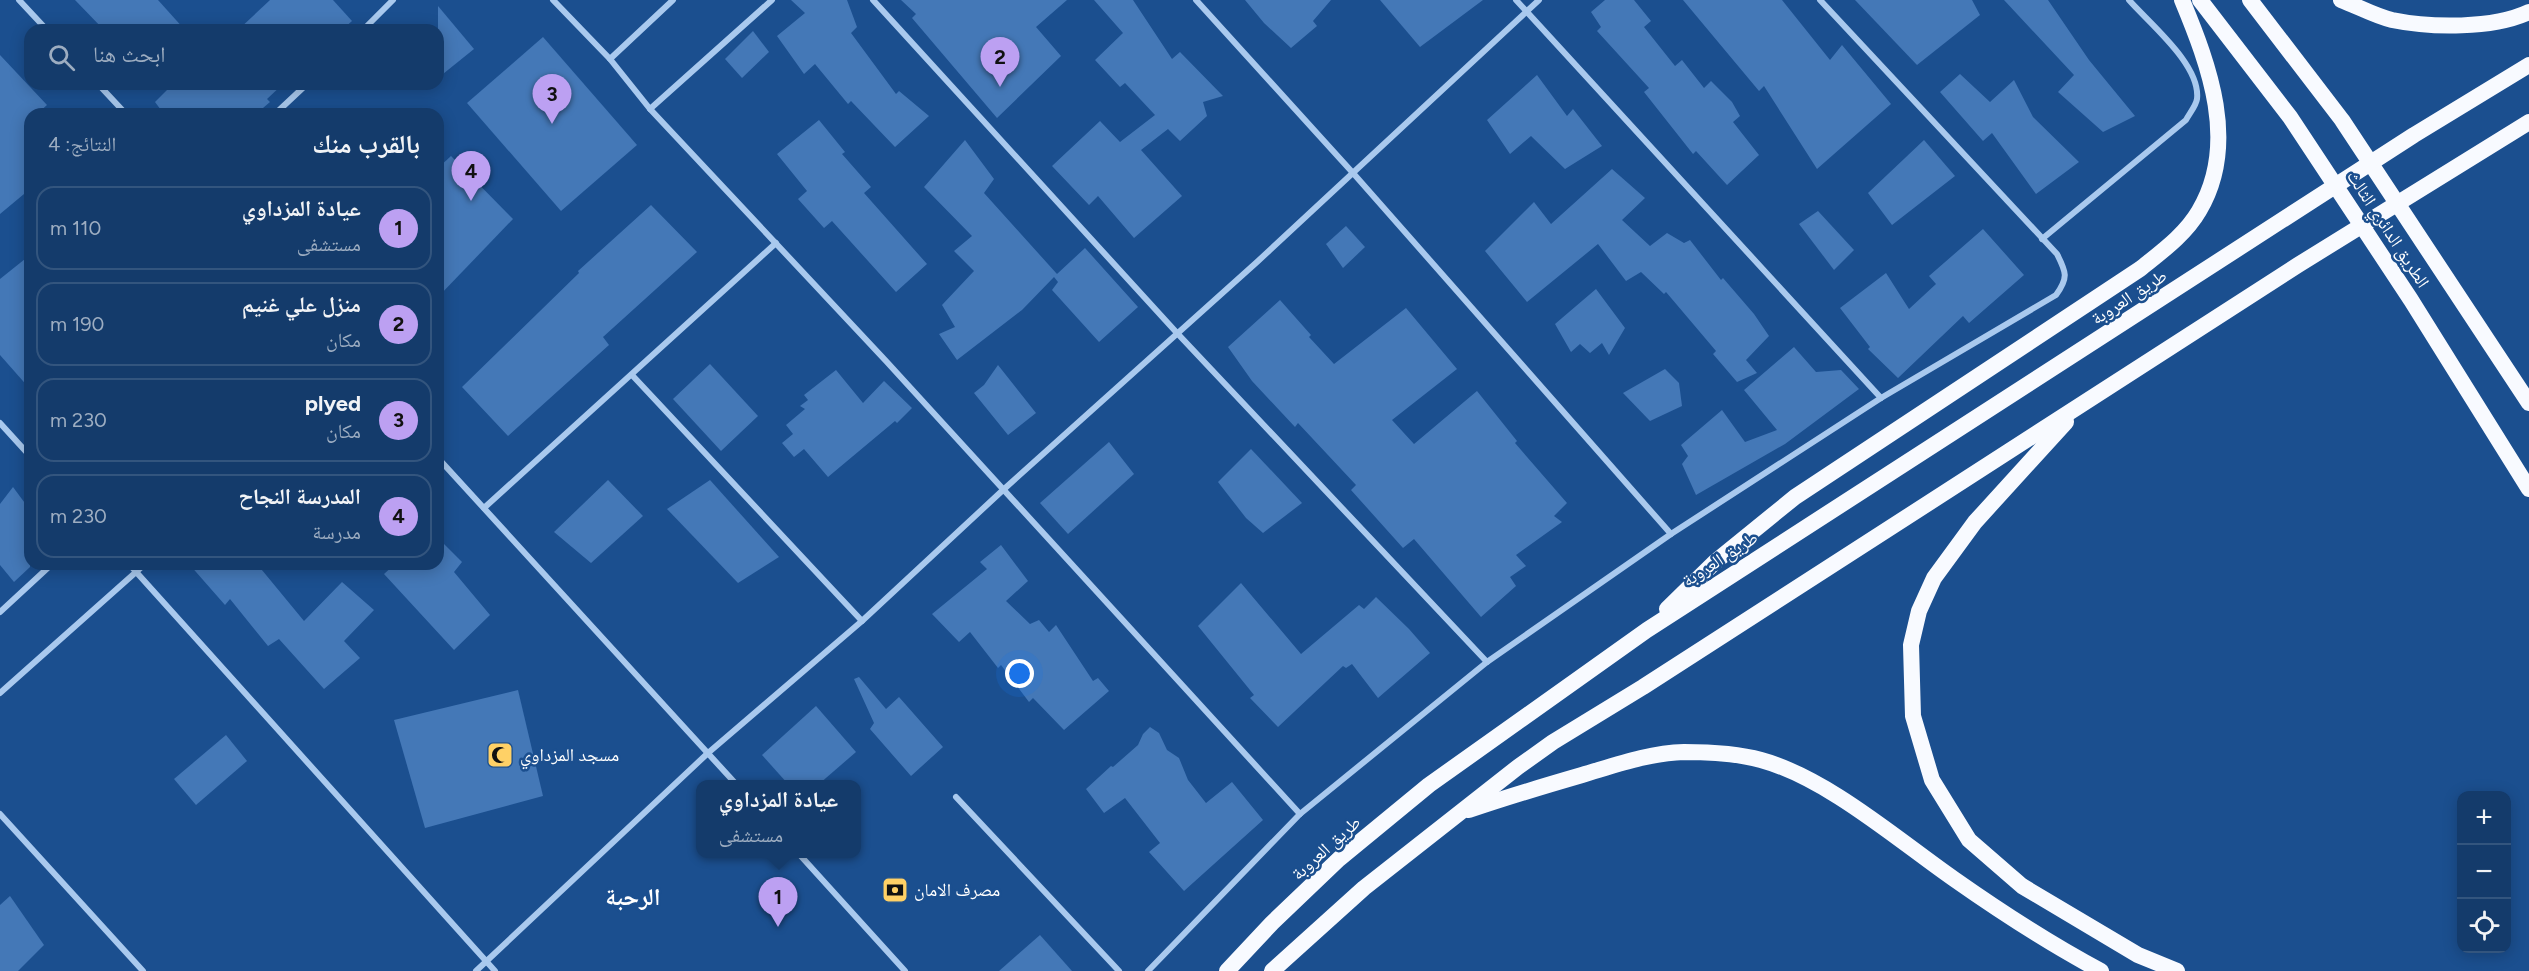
<!DOCTYPE html>
<html lang="ar">
<meta charset="utf-8">
<style>
:root{--surface:#143b6b;--page:#1d4271;--text:#f1f3f6;--muted:#9dadc1;--line:#33557e;--accent:#bca0f2}
body{margin:0;font-family:Figtree,"Noto Naskh Arabic",sans-serif;background:var(--page);color:var(--text);direction:rtl}
.controls{position:absolute;right:18px;bottom:18px;display:grid;overflow:hidden;border-radius:12px;box-shadow:0 3px 15px #0003}
.controls button{width:54px;height:54px;display:grid;place-items:center;padding:0;border:0;border-bottom:2px solid var(--line);background:var(--surface);color:var(--text);font:30px sans-serif}
.you{position:absolute;left:1020px;top:674px;width:21px;height:21px;margin:-15px;border:4px solid #fff;border-radius:50%;background:#1a73e8;box-shadow:0 0 0 9px #1a73e833}
.badge{display:grid;place-items:center;width:39px;height:39px;border-radius:50%;background:var(--accent);color:#111;font-size:20px;font-weight:700}
.pin{position:absolute;translate:-50% -50px;filter:drop-shadow(0 2px 3px #0008)}
.pin::after{content:'';position:absolute;top:32px;width:21px;height:18px;background:inherit;clip-path:polygon(0 0,100% 0,50% 100%)}
.popup{position:absolute;left:696px;top:780px;width:165px;height:78px;box-sizing:border-box;display:grid;place-content:center;border-radius:12px;background:var(--surface);filter:drop-shadow(0 2px 4px #0005);font-size:20px;white-space:nowrap;color:var(--muted)}
.popup b{font-size:22px;color:var(--text)}
.popup::after{content:'';position:absolute;left:50%;top:100%;margin-left:-12px;border:12px solid transparent;border-top-color:var(--surface)}
.list{margin:0;padding:0;list-style:none}
h2{display:flex;justify-content:space-between;align-items:center;height:78px;margin:0;padding:0 24px;font-size:26px}
h2 small{font-size:20px;font-weight:400;color:var(--muted)}
.list li{display:grid;grid-template-columns:39px 1fr auto;gap:18px;align-items:center;box-sizing:border-box;height:84px;margin:0 12px 12px;padding:0 12px;border:2px solid var(--line);border-radius:18px}
.list b{display:block;font-size:22px;white-space:nowrap}
.list p{margin:0;font-size:20px;white-space:nowrap;color:var(--muted)}
.list em{font-size:20px;font-style:normal;color:var(--muted)}
.icon{flex:none;width:33px;height:33px;fill:none;stroke:currentColor;stroke-width:2;stroke-linecap:round;stroke-linejoin:round}
.map{position:relative;flex:none;width:2529px;height:971px;overflow:hidden;direction:ltr}
.search{position:absolute;background:var(--surface);box-shadow:0 3px 15px #0003;left:24px;top:24px;width:420px;height:66px;display:flex;align-items:center;gap:15px;box-sizing:border-box;padding:0 21px;border-radius:18px;color:var(--muted);font-size:22px}
.panel{position:absolute;background:var(--surface);box-shadow:0 3px 15px #0003;left:24px;top:108px;width:420px;height:462px;border-radius:18px;direction:rtl}
.map>svg:first-child{display:block}
.building{fill:#4478b7}
.lines{fill:none;stroke-linecap:round;stroke-linejoin:round}
.minor{stroke:#a9c9ee;stroke-width:6}
.trunk{stroke:#f8faff;stroke-width:16}
.labels{text-anchor:middle;stroke-width:5;stroke-linejoin:round;paint-order:stroke}
.street-label{font-size:18px;fill:#fff;stroke:#1b4f8f}
.poi-label{font-size:18px;fill:#fff;stroke:#1b4f8f;text-anchor:start}
.district-label{font-size:24px;font-weight:bold;fill:#fff;stroke:#1b4f8f}
</style>
<div class="map">
<svg width="2529" height="971" viewBox="0 0 2529 971">
<rect width="100%" height="100%" fill="#1b4f8f"/>
<g class="building">
<path d="M75,0H158L185,30H104Z"/>
<path d="M270,0H333L352,21L342,30H238Z"/>
<path d="M791,0H847L857,27L851,33L896,94L899,91L929,116L895,147L851,101L848,104L815,64L804,74L777,36L805,13Z"/>
<path d="M901,0H1067L1036,27L1061,56L997,118L912,18L916,14Z"/>
<path d="M1094,0H1133L1172,59L1180,52L1223,96L1203,102L1207,116L1180,141L1168,129L1141,150L1182,196L1134,238L1098,196L1089,205L1052,166L1100,121L1120,142L1155,115L1125,83L1120,87L1095,60L1123,33Z"/>
<path d="M1245,0H1331L1313,21L1317,26L1291,48L1264,23Z"/>
<path d="M1380,0H1483L1420,47Z"/>
<path d="M1605,0H1634L1651,21L1644,27L1675,66L1682,60L1704,88L1711,81L1732,102L1740,116L1733,122L1759,155L1727,185L1696,151L1693,154L1644,92L1649,88L1597,31L1601,27L1591,12Z"/>
<path d="M1683,0H1782L1830,60L1842,45L1891,104L1817,169L1764,86L1759,91Z"/>
<path d="M1855,0H1972L1980,15L1917,65Z"/>
<path d="M2004,0H2048L2089,60L2135,116L2103,132L2058,92L2074,75Z"/>
<path d="M438,6L474,49L438,78Z"/>
<path d="M753,31L769,52L742,78L725,59Z"/>
<path d="M543,37L637,145L561,211L467,103Z"/>
<path d="M0,55L47,105L37,114H30V189L0,214Z"/>
<path d="M1960,74L1990,102L2014,80L2033,117L2079,162L2036,194L1992,133L1983,141L1940,92Z"/>
<path d="M1537,75L1567,116L1573,109L1602,146L1565,169L1531,136L1510,154L1487,120Z"/>
<path d="M173,84H283L267,99L270,102L256,114H164L155,102Z"/>
<path d="M819,120L845,152L842,154L871,187L864,193L927,264L896,292L832,221L824,228L798,199L807,191L777,154Z"/>
<path d="M965,140L994,179L984,193L1057,274L1085,248L1138,307L1099,342L1052,290L1058,282L1054,277L1022,310L957,360L939,334L955,327L942,305L974,271L954,251L972,236L924,187Z"/>
<path d="M1924,140L1955,176L1892,225L1868,193Z"/>
<path d="M451,156L513,219L438,297V168Z"/>
<path d="M1612,169L1645,198L1622,220L1650,246L1667,233L1684,243L1690,240L1721,280L1723,278L1754,314L1769,336L1746,360L1757,373L1737,382L1713,354L1716,351L1666,292L1664,294L1641,272L1626,281L1598,244L1527,302L1485,251L1534,202L1551,224Z"/>
<path d="M651,205L697,252L603,337L609,345L508,436L462,387L579,273L578,271Z"/>
<path d="M1818,211L1854,250L1834,270L1799,224Z"/>
<path d="M1346,226L1365,247L1343,268L1326,244Z"/>
<path d="M1983,229L2024,275L1969,323L1963,316L1898,378L1868,349L1870,347L1840,308L1886,273L1909,309L1936,284L1929,276Z"/>
<path d="M30,255V389L0,355V279Z"/>
<path d="M1596,289L1625,328L1609,355L1602,343L1590,353L1580,344L1571,352L1555,324Z"/>
<path d="M1280,300L1311,335L1309,337L1334,364L1406,308L1457,369L1392,420L1414,444L1477,391L1517,441L1515,443L1567,503L1554,516L1562,522L1516,555L1526,566L1510,577L1516,586L1481,617L1414,539L1403,548L1351,490L1356,485L1298,423L1295,427L1252,381L1228,347Z"/>
<path d="M1794,347L1816,372L1841,370L1859,389L1785,444L1696,495L1682,464L1688,456L1681,445L1722,410L1745,442L1777,430L1744,390Z"/>
<path d="M710,364L758,416L721,451L673,399Z"/>
<path d="M998,365L1036,413L1008,435L974,393L984,385Z"/>
<path d="M1665,369L1679,383L1682,406L1650,421L1623,393Z"/>
<path d="M836,370L863,403L884,381L912,408L897,423L895,421L828,477L804,449L794,457L782,443L793,434L786,425L805,409L800,406L808,400L804,395Z"/>
<path d="M1109,442L1134,474L1068,534L1040,503Z"/>
<path d="M1251,449L1302,503L1263,533L1246,518L1218,482Z"/>
<path d="M608,480L643,516L591,563L554,532Z"/>
<path d="M710,480L779,557L738,583L667,509Z"/>
<path d="M13,487L30,510V567L14,582L0,565V504Z"/>
<path d="M438,538L462,562L454,572L490,615L454,650L384,574L395,564H438Z"/>
<path d="M1001,545L1028,581L1006,601L1030,624L1039,620L1049,632L1056,625L1093,681L1098,678L1109,691L1064,730L1033,698L1029,702L1001,665L998,668L970,632L959,642L932,614L987,569L980,562Z"/>
<path d="M189,564H257L304,621L342,582L374,610L344,641L360,658L324,689L279,639L268,646L230,599L225,605Z"/>
<path d="M1241,583L1301,654L1359,605L1364,609L1376,597L1409,629L1430,653L1378,698L1352,664L1346,668L1343,666L1278,727L1250,698L1254,695L1198,626Z"/>
<path d="M859,677L886,709L899,697L943,747L911,776L870,729L874,723L854,679Z"/>
<path d="M518,690L543,796L425,828L394,720Z"/>
<path d="M816,706L856,752L819,784H788L762,755Z"/>
<path d="M1150,727L1159,733L1167,750L1179,758L1188,780L1206,803L1232,782L1263,820L1184,891L1149,852L1160,843L1125,798L1104,813L1086,789L1111,766L1113,767L1138,745L1143,734Z"/>
<path d="M226,735L247,761L196,805L174,779Z"/>
<path d="M10,896L44,945L18,971H0V905Z"/>
<path d="M1040,935L1072,971H999Z"/>
</g>
<g class="lines">
<g class="minor">
<path d="M19,0L47,30"/>
<path d="M553,0L610,59L650,109L886,361L1300,814"/>
<path d="M873,0L1177,333L1487,662"/>
<path d="M1196,0L1353,173L1671,534"/>
<path d="M1516,0L1881,398"/>
<path d="M363,30L393,0"/>
<path d="M610,59L673,0"/>
<path d="M98,84L126,114"/>
<path d="M650,109L772,0"/>
<path d="M275,114L307,84"/>
<path d="M2042,239L2186,120C2189,114 2196,106 2197,99C2201,65 2150,24 2129,0"/>
<path d="M632,375L862,621"/>
<path d="M0,423L30,456"/>
<path d="M438,458L736,784"/>
<path d="M484,508L776,243"/>
<path d="M129,564L495,971"/>
<path d="M0,612L52,564"/>
<path d="M0,693L145,564"/>
<path d="M956,797L1119,971"/>
<path d="M0,814L143,971"/>
<path d="M799,854L905,971"/>
<path d="M476,971L708,753L862,621L1003,490L1257,262L1539,0"/>
<path d="M1148,971L1300,814L1487,662L1671,534L1881,398L2056,295C2069,277 2066,272 2057,254L1820,0"/>
</g>
<g class="trunk">
<path d="M2200,0L2290,117L2411,300L2529,489"/>
<path d="M2250,0L2342,120L2529,403"/>
<path d="M2341,0C2357,6 2375,16 2392,20C2431,28 2493,29 2529,12"/>
<path d="M2066,422L1975,522L1934,578L1919,611L1911,645L1913,716L1932,780L1969,840L2022,886L2138,955L2177,971"/>
<path d="M1667,609L1715,562L1795,497L2140,269C2161,252 2185,235 2199,211C2239,144 2209,65 2182,0"/>
<path d="M1469,810C1507,797 1544,786 1582,775C1616,765 1649,753 1684,752C1710,752 1736,753 1761,760C1827,778 1898,840 1954,879C2001,912 2050,944 2101,971"/>
<path d="M1227,971L1272,923L1339,859L1429,785L1647,630L2414,135L2529,65"/>
<path d="M1272,971L1364,888L1518,767L1553,742L1643,687L2298,265L2529,122"/>
</g>
</g>
<defs>
<g id="mosque-square" transform="scale(1.35)"><rect x="-9" y="-9" width="18" height="18" rx="4" fill="#ffd166" stroke="#1b4f8f"/><path d="M3.5-4.9A6 6 0 1 0 3.5 4.9A5 5 0 1 1 3.5-4.9Z" fill="#111"/></g>
<g id="bank-square" transform="scale(1.35)"><rect x="-9" y="-9" width="18" height="18" rx="4" fill="#ffd166" stroke="#1b4f8f"/><path d="M-6-4H6V4H-6ZM0-2.3a2.3 2.3 0 1 0 0 4.6a2.3 2.3 0 1 0 0-4.6Z" fill="#111"/></g>
</defs>
<g fill-rule="evenodd">
<use href="#mosque-square" x="500" y="755"/>
<use href="#bank-square" x="895" y="890"/>
</g>
<g class="labels">
<g class="street-label">
<text transform="translate(2388 229) rotate(57)" y="6">الطريق الدائري الثالث</text>
<text transform="translate(2129 297) rotate(-33)" y="6">طريق العروبة</text>
<text transform="translate(1720 559) rotate(-33)" y="6">طريق العروبة</text>
<text transform="translate(1326 848) rotate(-42)" y="6">طريق العروبة</text>
</g>
<g class="poi-label">
<text x="520" y="761">مسجد المزداوي</text>
<text x="914" y="896">مصرف الامان</text>
</g>
<g class="district-label">
<text x="633" y="905">الرحبة</text>
</g>
</g>
</svg>
<div class="controls">
<button>+</button>
<button>−</button>
<button><svg class="icon" aria-label="locate" viewBox="0 0 24 24"><circle cx="12" cy="12" r="6"/><path d="M12 2v4M12 18v4M2 12h4M18 12h4"/></svg></button>
</div>
<div class="you"></div>
<div class="pin badge" style="left:778px;top:927px">1</div>
<div class="popup"><b>عيادة المزداوي</b>مستشفى</div>
<div class="pin badge" style="left:1000px;top:87px">2</div>
<div class="pin badge" style="left:552px;top:124px">3</div>
<div class="pin badge" style="left:471px;top:201px">4</div>
<div class="search"><svg class="icon" aria-label="search" viewBox="0 0 24 24"><circle cx="10" cy="10" r="6"/><path d="M15 15l6 6"/></svg>ابحث هنا</div>
<section class="panel">
<h2>بالقرب منك<small>النتائج: 4</small></h2>
<ul class="list">
<li><span class="badge">1</span><div><b>عيادة المزداوي</b><p>مستشفى</p></div><em>110 m</em></li>
<li><span class="badge">2</span><div><b>منزل علي غنيم</b><p>مكان</p></div><em>190 m</em></li>
<li><span class="badge">3</span><div><b>plyed</b><p>مكان</p></div><em>230 m</em></li>
<li><span class="badge">4</span><div><b>المدرسة النجاح</b><p>مدرسة</p></div><em>230 m</em></li>
</ul>
</section>
</div>
